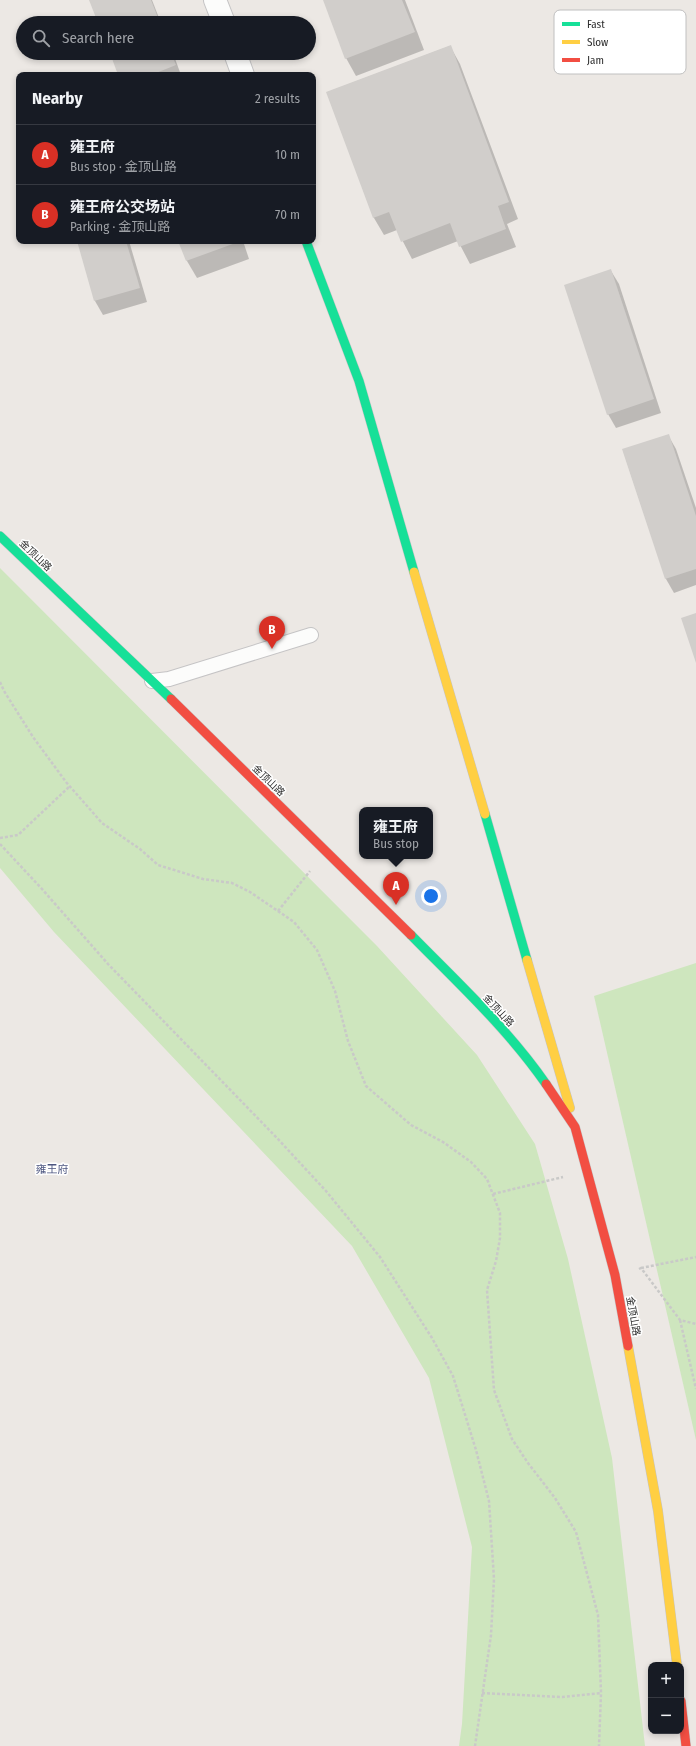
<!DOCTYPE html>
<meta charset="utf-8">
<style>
:root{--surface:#171b24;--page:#242831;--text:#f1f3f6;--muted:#9ea1a6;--line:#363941;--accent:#d93025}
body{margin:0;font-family:"Fira Sans Condensed","Noto Sans SC",sans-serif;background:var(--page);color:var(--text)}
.controls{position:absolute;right:12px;bottom:12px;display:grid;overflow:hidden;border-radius:8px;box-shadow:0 2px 6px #0003}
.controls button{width:36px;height:36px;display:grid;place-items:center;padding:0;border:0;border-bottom:1px solid var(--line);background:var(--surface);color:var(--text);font:20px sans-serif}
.you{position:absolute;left:431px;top:896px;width:14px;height:14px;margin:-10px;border:3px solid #fff;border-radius:50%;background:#1a73e8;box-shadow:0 0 0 6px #1a73e833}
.badge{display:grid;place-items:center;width:26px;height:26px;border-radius:50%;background:var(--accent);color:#fff;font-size:13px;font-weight:700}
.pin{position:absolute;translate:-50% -33px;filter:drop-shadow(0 1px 2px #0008)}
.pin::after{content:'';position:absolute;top:21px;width:14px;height:12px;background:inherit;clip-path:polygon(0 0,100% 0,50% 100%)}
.popup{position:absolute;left:359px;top:807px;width:74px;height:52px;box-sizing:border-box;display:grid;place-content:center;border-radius:8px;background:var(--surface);filter:drop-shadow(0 1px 3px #0005);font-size:13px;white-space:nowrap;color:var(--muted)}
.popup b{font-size:15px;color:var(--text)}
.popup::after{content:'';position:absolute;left:50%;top:100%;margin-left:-8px;border:8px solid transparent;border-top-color:var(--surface)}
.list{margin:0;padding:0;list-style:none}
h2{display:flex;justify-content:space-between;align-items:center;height:52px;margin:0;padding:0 16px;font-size:17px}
h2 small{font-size:13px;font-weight:400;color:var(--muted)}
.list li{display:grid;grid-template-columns:26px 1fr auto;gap:12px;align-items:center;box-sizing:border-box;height:60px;padding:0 16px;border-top:1px solid var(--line)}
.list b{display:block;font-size:15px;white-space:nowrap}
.list p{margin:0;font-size:13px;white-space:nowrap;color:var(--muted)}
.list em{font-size:13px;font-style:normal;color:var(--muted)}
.icon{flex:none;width:22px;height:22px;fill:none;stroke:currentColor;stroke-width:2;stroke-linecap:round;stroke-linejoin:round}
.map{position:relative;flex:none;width:696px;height:1746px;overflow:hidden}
.search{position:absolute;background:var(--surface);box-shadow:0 2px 6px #0003;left:16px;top:16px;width:300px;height:44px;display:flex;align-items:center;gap:10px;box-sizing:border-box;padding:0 14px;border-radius:22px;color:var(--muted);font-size:15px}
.panel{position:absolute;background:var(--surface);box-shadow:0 2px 6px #0003;left:16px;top:72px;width:300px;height:172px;border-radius:8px}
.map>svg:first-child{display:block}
.green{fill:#cee6be}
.shadow{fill:#0003}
.building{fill:#d1cecb}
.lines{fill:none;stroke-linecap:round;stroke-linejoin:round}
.lane-casing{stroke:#c5c4c5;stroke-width:16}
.street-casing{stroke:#c5c4c5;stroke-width:24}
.fast-casing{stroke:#c5c4c5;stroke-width:10}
.slow-casing{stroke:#c5c4c5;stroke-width:10}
.jam-casing{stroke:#c5c4c5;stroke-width:10}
.path{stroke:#c9c9c8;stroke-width:2.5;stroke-dasharray:3 2;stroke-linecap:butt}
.lane{stroke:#fcfcfb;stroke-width:14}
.street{stroke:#fcfcfb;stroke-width:22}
.fast{stroke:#16e098;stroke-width:9}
.slow{stroke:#ffcf43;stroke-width:9}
.jam{stroke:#f24e42;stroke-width:9}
.labels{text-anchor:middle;stroke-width:3;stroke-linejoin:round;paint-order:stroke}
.street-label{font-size:10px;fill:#2e2e2e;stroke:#fff}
.neighbourhood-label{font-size:11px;fill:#4d5680;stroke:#fff}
.key{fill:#fff;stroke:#c0c0c0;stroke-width:1}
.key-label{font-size:11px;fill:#2e2e2e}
</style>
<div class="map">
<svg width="696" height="1746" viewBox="0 0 696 1746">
<rect width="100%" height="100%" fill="#ece8e4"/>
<g class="green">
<path d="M0,568L377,946L477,1055L535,1144L568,1259L612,1458L645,1746H459L462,1724L472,1547L429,1378L352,1246L54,932L0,868Z"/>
<path d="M696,963V1440L594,996Z"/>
</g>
<g class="shadow">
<path d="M90,0H152L161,23H99Z"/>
<path d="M324,0H405L424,50L356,76L346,58Z"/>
<path d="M450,46L460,64L518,219L507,224L516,247L470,264L458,241L412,259L397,230L384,235L374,218L328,92Z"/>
<path d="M111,53H173L181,75H119Z"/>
<path d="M78,241H129L147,302L103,315L95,301Z"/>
<path d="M179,241H243L249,259L197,278L187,261Z"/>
<path d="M611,271L619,284L661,413L616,428L608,414Z"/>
<path d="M668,435L676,449L696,508V585L674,593L666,579L623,450Z"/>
</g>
<g class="building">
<path d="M89,0H151L160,23H98Z"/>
<path d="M323,0H402L415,32L345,59Z"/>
<path d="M451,45L509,202L498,206L506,229L459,247L450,223L401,242L389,212L373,218L326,92Z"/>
<path d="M110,53H171L176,65L151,75H118Z"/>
<path d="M77,241H126L140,288L94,301Z"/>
<path d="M178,241H241L186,261Z"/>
<path d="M611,269L654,399L607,415L564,285Z"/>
<path d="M669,434L696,516V569L665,579L622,449Z"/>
<path d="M696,613V663L681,618Z"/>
</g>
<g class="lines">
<g class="lane-casing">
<path id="lane" d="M152,681L169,679L311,635"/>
</g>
<g class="street-casing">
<g id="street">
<path d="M215,0L224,23"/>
<path d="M235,53L243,75"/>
</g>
</g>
<g class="fast-casing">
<g id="fast">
<path d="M306,241L359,381L414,572"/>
<path d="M0,536L171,699"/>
<path d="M485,814L527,960"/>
<path d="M411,935C458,983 508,1029 546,1084"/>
</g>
</g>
<g class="slow-casing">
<g id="slow">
<path d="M414,572L485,814"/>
<path d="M527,960L570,1108"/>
<path d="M628,1346L658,1511L677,1665"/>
</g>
</g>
<g class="jam-casing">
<g id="jam">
<path d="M171,699L411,935"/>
<path d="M546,1084L575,1127L615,1275L628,1346"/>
<path d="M681,1701L686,1746"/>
</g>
</g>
<g class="path">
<path d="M0,682L4,691L33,737L66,782L102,823L140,849L158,865L203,879L232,883L250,892L294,922L317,950L335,991L348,1041L366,1086L411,1125L443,1142L471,1162L487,1179L500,1213V1238L496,1261L487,1290L494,1390L512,1439L528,1463L555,1498L576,1532L598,1615L601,1693L599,1746"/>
<path d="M0,838L18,835L70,786"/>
<path d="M0,844L42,889L108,964L277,1138L326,1191L380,1257L432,1338L453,1376L476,1450L489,1501L494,1579L491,1635L475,1746"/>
<path d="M278,911L310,871"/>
<path d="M493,1194L563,1177"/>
<path d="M641,1268L696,1257"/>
<path d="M639,1269L641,1268L680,1320L696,1324"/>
<path d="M680,1320L696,1389"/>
<path d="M482,1693L562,1697L601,1693"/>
</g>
<use href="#lane" class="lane"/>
<use href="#street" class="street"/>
<use href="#fast" class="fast"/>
<use href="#slow" class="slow"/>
<use href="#jam" class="jam"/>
</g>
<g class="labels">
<g class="street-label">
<text transform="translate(36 555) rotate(44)" y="4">金顶山路</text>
<text transform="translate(269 780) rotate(44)" y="4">金顶山路</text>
<text transform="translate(499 1010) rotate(47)" y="4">金顶山路</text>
<text transform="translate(634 1316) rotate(80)" y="4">金顶山路</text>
</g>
<g class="neighbourhood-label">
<text x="52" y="1173">雍王府</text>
</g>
</g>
<rect x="554" y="10" width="132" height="64" rx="6" class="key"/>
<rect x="562" y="22" width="18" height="4" fill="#16e098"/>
<rect x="562" y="40" width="18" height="4" fill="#ffcf43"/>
<rect x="562" y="58" width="18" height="4" fill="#f24e42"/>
<g class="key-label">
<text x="587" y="28">Fast</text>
<text x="587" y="46">Slow</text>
<text x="587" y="64">Jam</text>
</g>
</svg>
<div class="controls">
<button>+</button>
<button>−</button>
</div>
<div class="you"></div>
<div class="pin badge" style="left:396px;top:905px">A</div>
<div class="popup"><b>雍王府</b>Bus stop</div>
<div class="pin badge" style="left:272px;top:649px">B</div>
<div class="search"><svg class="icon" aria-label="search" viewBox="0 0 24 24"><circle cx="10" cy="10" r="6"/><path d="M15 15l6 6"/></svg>Search here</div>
<section class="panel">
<h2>Nearby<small>2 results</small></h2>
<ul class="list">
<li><span class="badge">A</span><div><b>雍王府</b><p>Bus stop · 金顶山路</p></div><em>10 m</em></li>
<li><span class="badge">B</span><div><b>雍王府公交场站</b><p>Parking · 金顶山路</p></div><em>70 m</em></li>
</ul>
</section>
</div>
